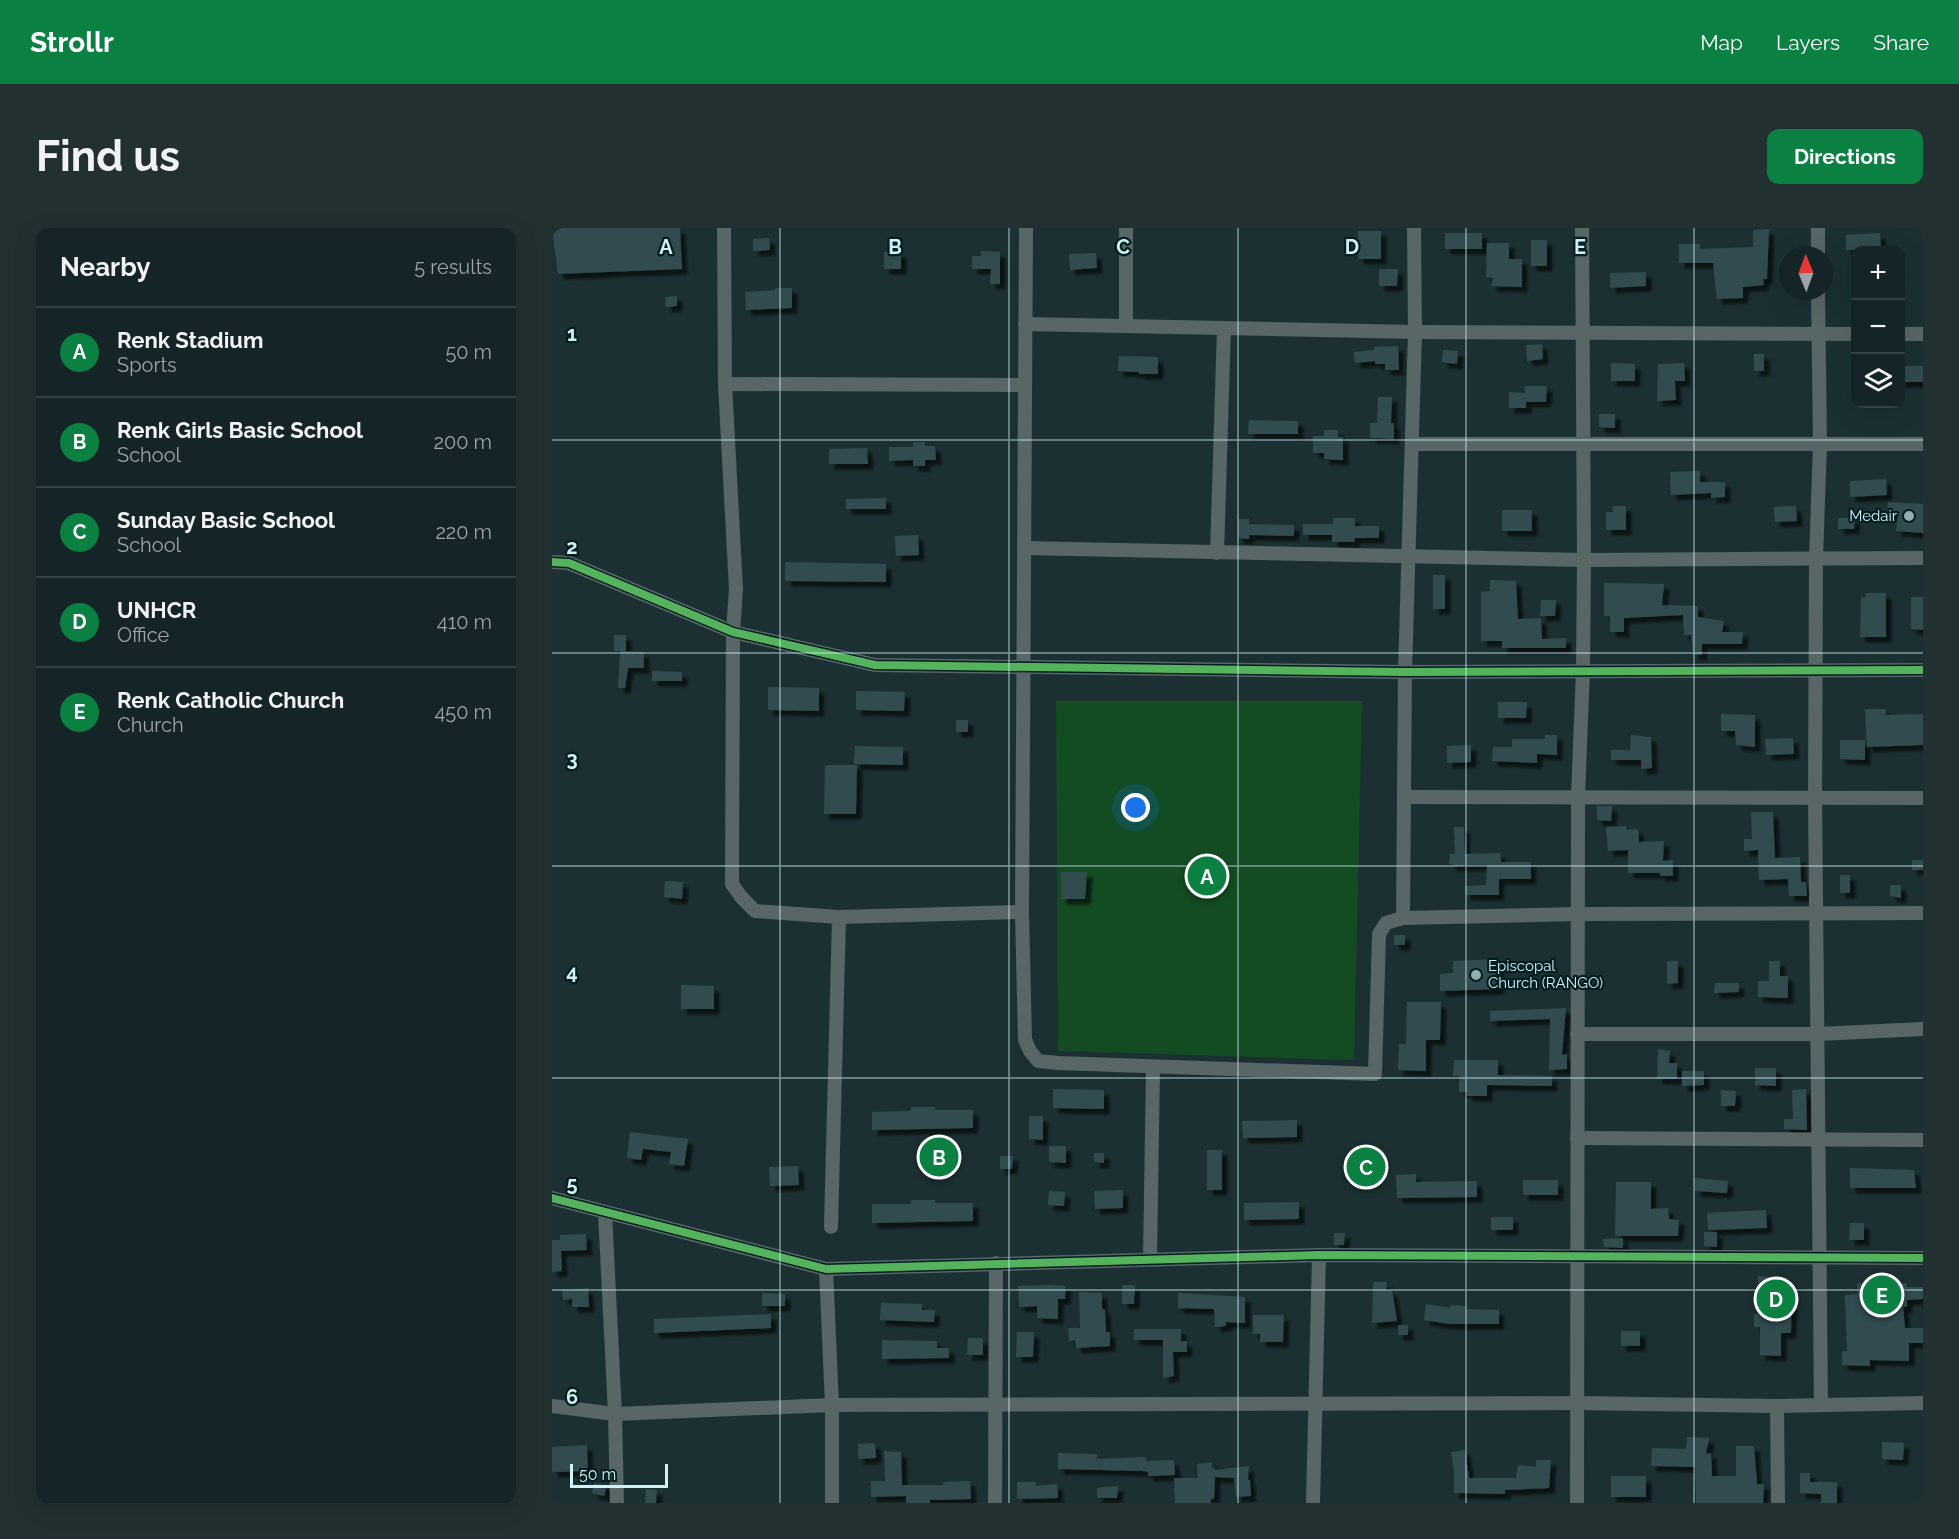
<!DOCTYPE html>
<meta charset="utf-8">
<style>
:root{--surface:#152426;--page:#223032;--text:#f1f3f6;--muted:#9da4a7;--line:#344143;--accent:#0b8043}
body{margin:0;font-family:Raleway,sans-serif;background:var(--page);color:var(--text)}
.controls{position:absolute;right:18px;top:18px;display:grid;overflow:hidden;border-radius:12px;box-shadow:0 6px 24px #0002}
.controls button{width:54px;height:54px;display:grid;place-items:center;padding:0;border:0;border-bottom:2px solid var(--line);background:var(--surface);color:var(--text);font:30px sans-serif}
.compass{position:absolute;left:1227px;top:18px;width:54px;height:54px;border-radius:50%;background:var(--surface);box-shadow:0 6px 24px #0002;rotate:359deg}
.scale{position:absolute;left:18px;bottom:15px;width:98px;box-sizing:border-box;padding-left:6px;border:3px solid #d0f1f5;border-top:0;font-size:16px;line-height:21px;white-space:nowrap;color:#d0f1f5;-webkit-text-stroke:4px #011e21;paint-order:stroke}
.you{position:absolute;left:584px;top:580px;width:21px;height:21px;margin:-15px;border:4px solid #fff;border-radius:50%;background:#1a73e8;box-shadow:0 0 0 9px #1a73e833}
.badge{display:grid;place-items:center;width:39px;height:39px;border-radius:50%;background:var(--accent);color:#fff;font-size:20px;font-weight:700}
.pin{position:absolute;translate:-50% -50%;border:3px solid #fff;box-shadow:0 2px 6px #0006}
.list{margin:0;padding:0;list-style:none}
h2{display:flex;justify-content:space-between;align-items:center;height:78px;margin:0;padding:0 24px;font-size:26px}
h2 small{font-size:20px;font-weight:400;color:var(--muted)}
.list li{display:grid;grid-template-columns:39px 1fr auto;gap:18px;align-items:center;box-sizing:border-box;height:90px;padding:0 24px;border-top:2px solid var(--line)}
.list b{display:block;font-size:22px;white-space:nowrap}
.list p{margin:0;font-size:20px;white-space:nowrap;color:var(--muted)}
.list em{font-size:20px;font-style:normal;color:var(--muted)}
.icon{flex:none;width:33px;height:33px;fill:none;stroke:currentColor;stroke-width:2;stroke-linecap:round;stroke-linejoin:round}
.map{position:relative;flex:none;width:1371px;height:1275px;overflow:hidden;border-radius:12px}
header{display:flex;align-items:center;gap:36px;box-sizing:border-box;height:84px;padding:0 30px;background:var(--accent);color:#fff}
header strong{font-size:28px}
nav{display:flex;gap:33px;margin-inline-start:auto;font-size:21px}
.intro{display:flex;align-items:center;justify-content:space-between;box-sizing:border-box;height:144px;padding:0 36px}
h1{margin:0;font-size:42px}
.button{padding:15px 27px;border-radius:12px;background:var(--accent);color:#fff;font-size:21px;font-weight:700}
main{display:flex;gap:36px;padding:0 36px}
aside{flex:1;background:var(--surface);border-radius:12px;box-shadow:0 6px 24px #0002}
.map>svg:first-child{display:block}
.green{fill:#134c22}
.building{fill:#334c4f;filter:url(#shadow)}
.lines{fill:none;stroke-linecap:round;stroke-linejoin:round}
.minor{stroke:#596667;stroke-width:14}
.cycleway-casing{stroke:#011e21;stroke-width:11}
.cycleway{stroke:#56b35d;stroke-width:8}
.grid{fill:none;stroke:#d0f1f5;stroke-width:1.5;stroke-opacity:0.55}
.poi-dot{fill:#91adb1;stroke:#011e21;stroke-width:2}
.labels{text-anchor:middle;stroke-width:4.5;stroke-linejoin:round;paint-order:stroke}
.poi-label{font-size:15px;fill:#d0f1f5;stroke:#011e21;text-anchor:end}
.grid-label{font-size:20px;text-anchor:middle;font-weight:bold;fill:#d0f1f5;stroke:#011e21;stroke-width:4.5;stroke-linejoin:round;paint-order:stroke}
</style>
<header>
<strong>Strollr</strong>
<nav><a>Map</a><a>Layers</a><a>Share</a></nav>
</header>
<div class="intro"><h1>Find us</h1><a class="button">Directions</a></div>
<main>
<aside>
<h2>Nearby<small>5 results</small></h2>
<ul class="list">
<li><span class="badge">A</span><div><b>Renk Stadium</b><p>Sports</p></div><em>50 m</em></li>
<li><span class="badge">B</span><div><b>Renk Girls Basic School</b><p>School</p></div><em>200 m</em></li>
<li><span class="badge">C</span><div><b>Sunday Basic School</b><p>School</p></div><em>220 m</em></li>
<li><span class="badge">D</span><div><b>UNHCR</b><p>Office</p></div><em>410 m</em></li>
<li><span class="badge">E</span><div><b>Renk Catholic Church</b><p>Church</p></div><em>450 m</em></li>
</ul>
</aside>
<div class="map">
<svg width="1371" height="1275" viewBox="0 0 1371 1275">
<defs>
<filter id="shadow"><feDropShadow dx="5.5" dy="5.5" stdDeviation="1.5" flood-color="#0009"/></filter>
</defs>
<rect width="100%" height="100%" fill="#1c3033"/>
<path class="green" d="M504,473H810L802,832L506,823Z"/>
<g class="building">
<path d="M0,0H128L130,41L6,46Z"/>
<path d="M1217,1L1215,51H1211L1212,57L1191,59V70L1165,71L1161,35H1127V16H1148V21L1201,19V2Z"/>
<rect x="806" y="3" width="23" height="28"/>
<rect x="893" y="5" width="37" height="16"/>
<path d="M1328,5L1329,22H1294V7Z"/>
<path d="M217,10L218,22L201,23V11Z"/>
<rect x="979" y="12" width="16" height="26"/>
<path d="M935,15H957V31H970V59L939,58L941,50L934,49Z"/>
<path d="M429,23L448,24V56H438L439,41H420V28H429Z"/>
<rect x="332" y="24" width="17" height="17"/>
<path d="M544,25L545,40L518,42L517,26Z"/>
<path d="M827,41H846L845,58H827Z"/>
<path d="M1094,44V58L1058,60V45Z"/>
<path d="M223,60H240V80L194,82L193,64L223,62Z"/>
<path d="M125,68V78L114,79L113,69Z"/>
<path d="M990,116L991,131L975,133L974,117Z"/>
<path d="M846,118L847,142H833V136H823V133L803,135L802,124L822,122V119Z"/>
<path d="M891,122L906,123L905,136L890,134Z"/>
<rect x="1202" y="126" width="10" height="17"/>
<path d="M567,128L606,129V146H587V144L566,143Z"/>
<path d="M1059,135L1083,136V153H1059Z"/>
<path d="M1132,135L1133,153H1123L1124,172L1105,173L1106,136Z"/>
<rect x="1348" y="138" width="23" height="16"/>
<path d="M973,158H995L994,174H974V180H957V164L973,165Z"/>
<path d="M826,169H840L839,195H842V211L818,210V195H825Z"/>
<path d="M1047,186H1063V200L1047,199Z"/>
<path d="M697,192L746,193V206H696Z"/>
<path d="M772,202H786V209H791V232L772,231V225H761V208H772Z"/>
<path d="M361,214H373V218H383L384,232H373V238H361V232L337,233V219H361Z"/>
<path d="M315,220L316,236H277V221Z"/>
<path d="M1148,243V254H1173V269L1159,270V265L1119,267L1118,244Z"/>
<path d="M1334,251L1335,267L1298,269V253Z"/>
<path d="M334,270V281H294V271Z"/>
<path d="M1336,274L1371,276V305L1344,303L1346,286H1335Z"/>
<path d="M1061,278H1074V302H1054V284H1061Z"/>
<path d="M1244,278L1245,293L1223,294L1222,279Z"/>
<rect x="950" y="282" width="30" height="21"/>
<path d="M781,290H803V298H827V310H803L802,314H780V307H751V296H781Z"/>
<path d="M1286,290H1303L1302,301H1286Z"/>
<path d="M686,291H697V296L742,297V308L697,307V311L686,310Z"/>
<path d="M366,307L367,327L344,328L343,308Z"/>
<path d="M233,334L334,336V354L233,353Z"/>
<rect x="881" y="347" width="12" height="34"/>
<path d="M938,352L964,353L966,391L989,390L990,411L1014,410V420H950V413H929V364L938,363Z"/>
<path d="M1052,355L1112,356L1110,377L1146,378V389L1172,393L1170,404H1191L1190,416H1150V427H1141L1139,407H1132L1131,387L1072,390V404H1058V388H1052Z"/>
<path d="M1314,365H1334V409H1308L1309,369H1314Z"/>
<path d="M1359,369H1371V402L1359,401Z"/>
<path d="M989,372H1004L1003,388H988Z"/>
<rect x="62" y="407" width="12" height="16"/>
<path d="M68,423L92,424V440H76L73,460H66Z"/>
<path d="M100,443L130,444V453H100Z"/>
<path d="M216,459L267,460V483L216,482Z"/>
<path d="M304,463L353,464L352,483L304,482Z"/>
<path d="M946,474H975L974,490H946Z"/>
<path d="M1313,481H1334V487L1371,486V517L1315,519Z"/>
<path d="M1169,486L1203,487V519L1184,517L1183,503H1169Z"/>
<rect x="404" y="492" width="12" height="12"/>
<path d="M993,507H1005V527L985,526V535L940,533L941,519H960V511H993Z"/>
<path d="M1079,507L1099,509L1100,540L1089,541V532H1059V522H1078Z"/>
<path d="M1241,510L1242,526L1214,527L1213,511Z"/>
<path d="M1288,512H1313V532L1288,531Z"/>
<path d="M919,517V534L895,535V518Z"/>
<path d="M303,518L351,519V537L302,536Z"/>
<path d="M273,537H305L304,586H272Z"/>
<path d="M1045,578H1060L1059,593L1045,592Z"/>
<path d="M1199,584H1221L1223,630L1248,629L1249,654H1254L1255,668H1237L1236,651L1207,652L1206,622L1192,623V611H1200Z"/>
<path d="M1074,598L1075,602L1086,601L1087,614L1112,613L1111,633L1121,632V648H1108V645H1076V622L1056,623L1054,599Z"/>
<path d="M902,599H912L913,626L948,625L949,634H979V651H947V667H913V658L934,657L935,637L900,638V636H897L898,626H903Z"/>
<rect x="1360" y="632" width="11" height="10"/>
<path d="M509,644H535L533,671H509Z"/>
<rect x="1288" y="647" width="10" height="18"/>
<path d="M113,653L131,654L130,671L112,669Z"/>
<path d="M1338,657H1349V670L1338,668Z"/>
<rect x="842" y="707" width="11" height="10"/>
<path d="M946,731L947,761L888,763V746L901,745V733Z"/>
<path d="M1115,733H1126V755L1115,756Z"/>
<path d="M1217,733H1228V748H1236V770L1206,769V753H1217Z"/>
<path d="M1163,755H1187V764L1162,765Z"/>
<path d="M129,757L162,758V781H129Z"/>
<path d="M855,774H889L888,812H874V843L846,842L847,816H854Z"/>
<path d="M1014,780L1010,827L1015,826V841L997,842L998,791L938,793V783Z"/>
<path d="M1106,821L1118,823L1117,835H1125V851H1105Z"/>
<path d="M902,832H946V847L1000,848V858L935,857V868H915V864H907V848H901Z"/>
<path d="M1203,840H1224V858L1203,857Z"/>
<path d="M1130,843H1152V857L1130,858Z"/>
<path d="M501,861L552,862V881L501,880Z"/>
<path d="M1254,861L1255,902L1232,901V891H1241L1240,862Z"/>
<path d="M1169,862L1184,863L1183,878H1169Z"/>
<path d="M359,879H383V882H421V900L320,902V884L359,883Z"/>
<path d="M477,888H491V912L477,911Z"/>
<path d="M745,892V909L691,910L690,893Z"/>
<path d="M78,904L136,911L132,938L117,936L119,924L91,921L89,932L75,930Z"/>
<path d="M497,918H514V935L497,934Z"/>
<rect x="655" y="922" width="15" height="40"/>
<path d="M542,925H552V935L542,934Z"/>
<path d="M448,928H461L460,941H448Z"/>
<path d="M246,938L247,957L218,958L217,939Z"/>
<path d="M1298,940L1362,942L1364,960H1298Z"/>
<path d="M864,946V954L925,953V969L845,970L844,947Z"/>
<path d="M1142,950L1176,953L1175,965L1143,963Z"/>
<rect x="971" y="952" width="35" height="15"/>
<path d="M1064,954H1099V981L1116,980L1117,991L1127,992L1126,1008H1063Z"/>
<path d="M571,962V980L543,981L542,963Z"/>
<path d="M497,963L513,964L512,978L496,977Z"/>
<path d="M359,972H383V975H421V993L320,995V976H359Z"/>
<path d="M747,974V991L692,992V975Z"/>
<path d="M1214,982L1215,1000L1156,1002L1155,985Z"/>
<rect x="939" y="989" width="22" height="13"/>
<path d="M1298,995H1312V1012H1297Z"/>
<path d="M1152,1004H1165V1019L1152,1018Z"/>
<path d="M782,1005H793L792,1017H782Z"/>
<path d="M34,1006L35,1022L9,1023L10,1043L0,1044V1012H8V1007Z"/>
<path d="M1071,1010V1020L1052,1019L1051,1011Z"/>
<path d="M1206,1048L1234,1050L1233,1061H1240L1239,1105H1229V1128L1208,1127V1099H1202V1085L1205,1086Z"/>
<path d="M821,1054H835L834,1062H840L845,1093L820,1095Z"/>
<path d="M1305,1055H1355V1059H1371V1071L1355,1072V1079H1351L1353,1100H1371V1115H1357V1133L1318,1132V1138L1290,1137V1123H1295L1293,1067L1305,1066Z"/>
<path d="M496,1057L514,1058L513,1071H506V1091L485,1090V1078L467,1079L466,1058Z"/>
<path d="M570,1057H583L582,1076H570Z"/>
<path d="M36,1060L37,1079H20V1071L11,1072L10,1062Z"/>
<path d="M527,1064L550,1065V1081H553L554,1104H558V1118L524,1120L523,1112L517,1113L516,1100H528Z"/>
<path d="M210,1065L233,1066V1078H210Z"/>
<path d="M626,1065L693,1069V1095L674,1094V1098L663,1099L662,1081L626,1080Z"/>
<path d="M329,1075L370,1076V1082H383L382,1094L328,1092Z"/>
<path d="M874,1076L898,1080V1077L914,1078V1081L947,1082V1096H897L872,1092Z"/>
<path d="M219,1086V1100L102,1105V1091Z"/>
<path d="M701,1087H732L731,1114H708V1106H701Z"/>
<rect x="846" y="1097" width="10" height="10"/>
<path d="M582,1101H629V1113H635V1124H621L622,1148L611,1150V1112H582Z"/>
<rect x="1069" y="1103" width="19" height="15"/>
<path d="M465,1104H482L481,1129H464Z"/>
<path d="M416,1110H431V1127H415Z"/>
<path d="M330,1112L385,1113V1120H397V1130L330,1131Z"/>
<path d="M1135,1209L1157,1210L1154,1226L1159,1225L1160,1248H1184V1218H1202L1205,1256H1212L1211,1275H1144L1143,1239L1099,1238L1100,1220L1134,1221Z"/>
<path d="M1330,1214L1352,1215L1351,1232L1330,1231Z"/>
<path d="M323,1215L324,1230L306,1231V1216Z"/>
<path d="M35,1217L36,1243L0,1244V1219Z"/>
<path d="M913,1222L917,1250H964L966,1237L984,1239V1232H999L997,1260L953,1262V1266L902,1265V1244L899,1224Z"/>
<path d="M332,1223L349,1224L350,1257H391V1254L418,1253L419,1271L378,1272V1275H354V1268L319,1269V1253H333Z"/>
<path d="M506,1225L545,1226V1231L594,1229V1233L622,1232L623,1247L596,1248V1244L590,1243L506,1241Z"/>
<path d="M660,1234V1240H663V1242L697,1238L696,1252H698L699,1268L684,1269L682,1250L663,1249L662,1271H659V1275H623L622,1250H646L645,1236Z"/>
<path d="M1248,1245H1258V1254H1285V1275H1269V1266L1248,1265Z"/>
<rect x="1059" y="1248" width="35" height="21"/>
<path d="M465,1254H484V1258L505,1256L506,1270L465,1271Z"/>
<path d="M42,1255L55,1257L52,1268L40,1265Z"/>
<path d="M566,1258L565,1270H545V1260Z"/>
<path d="M94,1261L105,1262L104,1275H93Z"/>
</g>
<g class="lines">
<g class="minor">
<path d="M172,0L173,156L184,361L181,404L180,656L190,670L203,683L287,689L279,999"/>
<path d="M474,0L470,684L473,812L478,823L486,833L506,835L823,846L827,706L834,695L851,690"/>
<path d="M862,0L863,104L853,444L851,690L1026,686L1371,685"/>
<path d="M1266,0V27"/>
<path d="M1266,63L1268,216L1264,331L1263,570L1269,1177"/>
<path d="M473,96L863,104L1304,106"/>
<path d="M574,98V0"/>
<path d="M1348,106H1371"/>
<path d="M173,156L473,157"/>
<path d="M861,216H1371"/>
<path d="M472,320L1032,332L1371,330"/>
<path d="M665,325L672,100"/>
<path d="M0,334L17,335L181,404L323,437L853,444L1371,442"/>
<path d="M852,569L1371,570"/>
<path d="M287,689L470,684"/>
<path d="M1025,806H1266L1371,801"/>
<path d="M1025,910L1371,912"/>
<path d="M0,970L274,1041L767,1027L1371,1030"/>
<path d="M53,984L63,1186L65,1275"/>
<path d="M598,1030L601,840"/>
<path d="M274,1041L280,1177V1275"/>
<path d="M0,1178L63,1186L280,1177L1024,1175L1225,1178L1371,1175"/>
<path d="M1225,1178L1226,1275"/>
<path d="M443,1275L444,1035"/>
<path d="M761,1275L767,1027"/>
<path d="M1025,1275L1026,569L1031,442L1032,332L1030,0"/>
</g>
<g class="cycleway-casing">
<g id="cycleway">
<path d="M0,334L17,335L181,404L323,437L853,444L1371,442"/>
<path d="M0,970L274,1041L767,1027L1371,1030"/>
</g>
</g>
<use href="#cycleway" class="cycleway"/>
</g>
<path class="grid" d="M228,0V1275M457,0V1275M686,0V1275M914,0V1275M1142,0V1275M0,212H1371M0,425H1371M0,638H1371M0,850H1371M0,1062H1371"/>
<g class="poi-dot">
<circle cx="1357" cy="288" r="6"/>
<circle cx="924" cy="747" r="6"/>
</g>
<g class="labels">
<g class="poi-label">
<text x="1345" y="293">Medair</text>
<text x="936" y="743" text-anchor="start">Episcopal<tspan x="936" dy="17">Church (RANGO)</tspan></text>
</g>
</g>
<g class="grid-label">
<text x="114" y="26">A</text>
<text x="343" y="26">B</text>
<text x="571" y="26">C</text>
<text x="800" y="26">D</text>
<text x="1028" y="26">E</text>
<text x="20" y="113">1</text>
<text x="20" y="326">2</text>
<text x="20" y="538">3</text>
<text x="20" y="751">4</text>
<text x="20" y="963">5</text>
<text x="20" y="1176">6</text>
</g>
</svg>
<div class="controls">
<button>+</button>
<button>−</button>
<button><svg class="icon" aria-label="layers" viewBox="0 0 24 24"><path d="M12 4l9 5-9 5-9-5zM3 14l9 5 9-5"/></svg></button>
</div>
<svg class="compass" viewBox="-18 -18 36 36"><path d="M0-13l5 13h-10z" fill="#e53935"/><path d="M0 13l5-13h-10z" fill="#9da4a7"/></svg>
<div class="scale">50 m</div>
<div class="you"></div>
<div class="pin badge" style="left:655px;top:648px">A</div>
<div class="pin badge" style="left:387px;top:929px">B</div>
<div class="pin badge" style="left:814px;top:939px">C</div>
<div class="pin badge" style="left:1224px;top:1071px">D</div>
<div class="pin badge" style="left:1330px;top:1067px">E</div>
</div>
</main>
